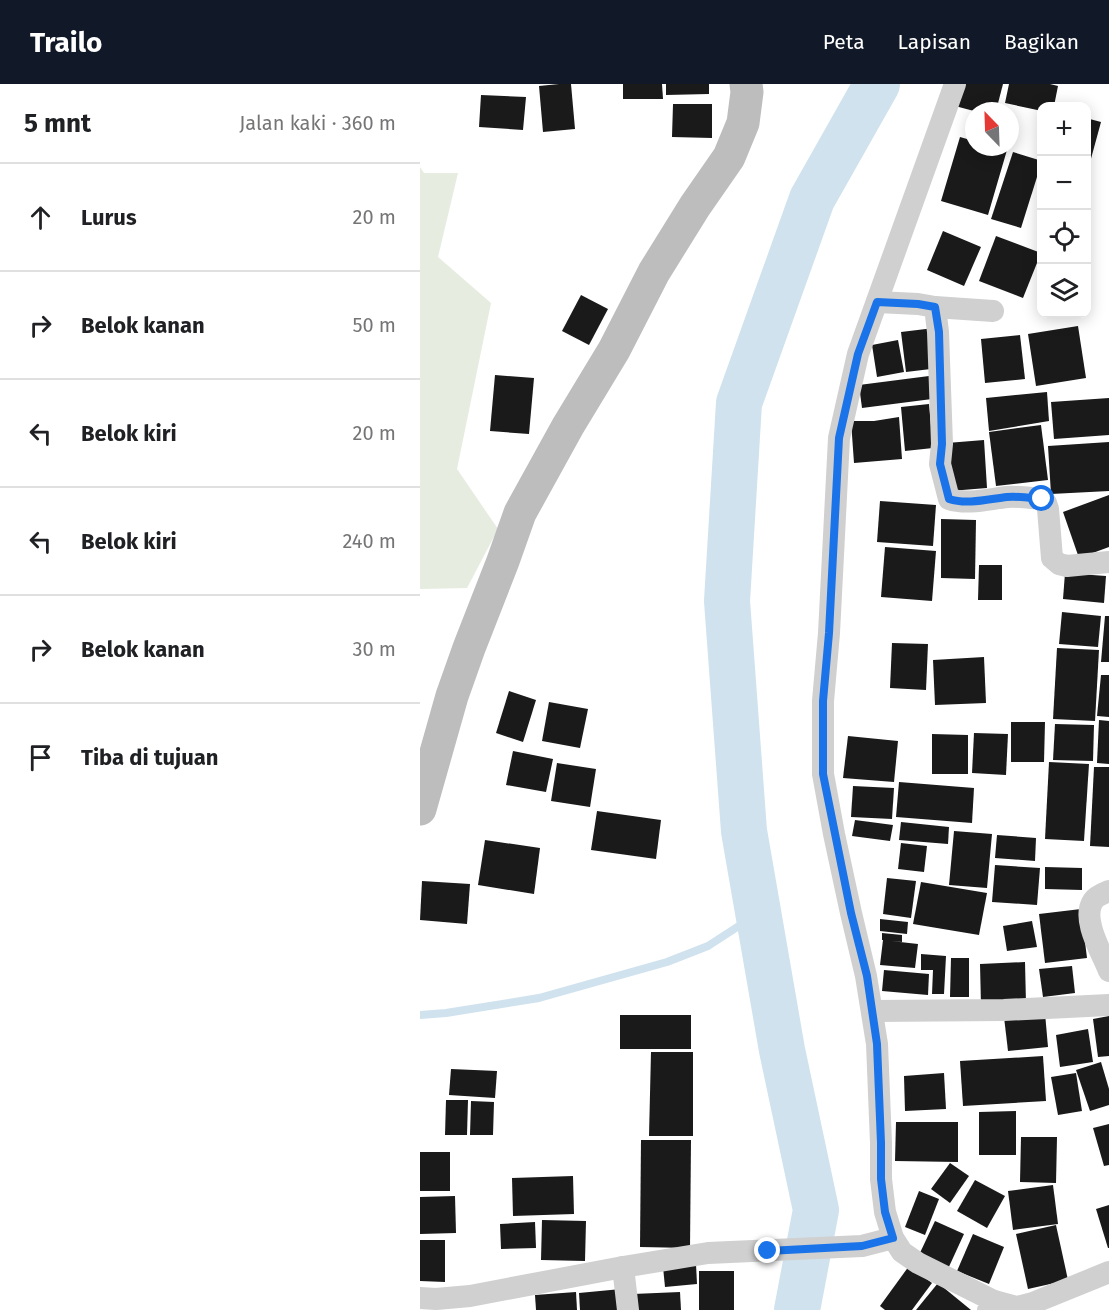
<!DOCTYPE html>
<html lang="id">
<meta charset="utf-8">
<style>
:root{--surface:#fff;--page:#f2f2f2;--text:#202124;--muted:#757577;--line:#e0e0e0;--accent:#111827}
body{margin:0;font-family:"Fira Sans",sans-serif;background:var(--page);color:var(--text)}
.controls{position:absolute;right:18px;top:18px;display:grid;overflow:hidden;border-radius:12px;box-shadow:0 3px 15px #0003}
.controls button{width:54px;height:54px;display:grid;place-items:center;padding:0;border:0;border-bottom:2px solid var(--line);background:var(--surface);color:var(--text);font:30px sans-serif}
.compass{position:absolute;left:545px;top:18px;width:54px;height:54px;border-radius:50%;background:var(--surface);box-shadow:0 3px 15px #0003;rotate:337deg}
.stop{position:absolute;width:18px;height:18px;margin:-14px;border:4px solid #1a73e8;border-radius:50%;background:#fff}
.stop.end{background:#1a73e8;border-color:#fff;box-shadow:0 2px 6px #0008}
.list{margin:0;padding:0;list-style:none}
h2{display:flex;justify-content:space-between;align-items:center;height:78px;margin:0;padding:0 24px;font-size:26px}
h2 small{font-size:20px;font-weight:400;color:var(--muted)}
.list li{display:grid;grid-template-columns:39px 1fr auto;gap:18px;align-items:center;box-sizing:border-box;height:108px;padding:0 24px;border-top:2px solid var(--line)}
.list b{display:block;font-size:22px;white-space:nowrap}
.list em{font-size:20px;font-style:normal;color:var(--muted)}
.icon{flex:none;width:33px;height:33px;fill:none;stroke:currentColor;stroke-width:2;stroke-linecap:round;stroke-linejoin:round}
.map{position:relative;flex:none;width:689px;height:1226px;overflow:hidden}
header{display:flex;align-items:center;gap:36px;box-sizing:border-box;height:84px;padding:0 30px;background:var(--accent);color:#fff}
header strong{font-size:28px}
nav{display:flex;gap:33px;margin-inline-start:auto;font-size:21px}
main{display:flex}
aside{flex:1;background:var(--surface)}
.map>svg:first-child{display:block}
.green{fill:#e6ecdf}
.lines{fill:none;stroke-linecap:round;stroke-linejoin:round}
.stream{stroke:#cfe2ee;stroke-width:8}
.river{stroke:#cfe2ee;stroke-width:46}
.building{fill:#1a1a1a}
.street{stroke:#d0d0d0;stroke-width:22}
.secondary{stroke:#bdbdbd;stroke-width:33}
.route{stroke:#1a73e8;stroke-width:8}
</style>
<header>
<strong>Trailo</strong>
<nav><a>Peta</a><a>Lapisan</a><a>Bagikan</a></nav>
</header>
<main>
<aside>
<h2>5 mnt<small>Jalan kaki · 360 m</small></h2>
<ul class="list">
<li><svg class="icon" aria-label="ahead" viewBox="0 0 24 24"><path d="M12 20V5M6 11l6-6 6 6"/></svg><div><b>Lurus</b></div><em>20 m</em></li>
<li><svg class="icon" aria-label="right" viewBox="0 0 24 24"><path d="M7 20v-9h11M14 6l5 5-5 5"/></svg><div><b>Belok kanan</b></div><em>50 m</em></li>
<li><svg class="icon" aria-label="left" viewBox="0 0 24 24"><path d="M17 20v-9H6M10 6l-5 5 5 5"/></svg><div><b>Belok kiri</b></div><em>20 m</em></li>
<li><svg class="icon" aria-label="left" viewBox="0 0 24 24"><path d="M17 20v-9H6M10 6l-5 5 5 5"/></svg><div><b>Belok kiri</b></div><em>240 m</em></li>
<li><svg class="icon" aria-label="right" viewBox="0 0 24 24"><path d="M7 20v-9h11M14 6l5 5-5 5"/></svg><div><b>Belok kanan</b></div><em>30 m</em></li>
<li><svg class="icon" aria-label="arrive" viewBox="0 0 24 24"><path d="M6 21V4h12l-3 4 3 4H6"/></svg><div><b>Tiba di tujuan</b></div></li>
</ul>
</aside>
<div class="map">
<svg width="689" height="1226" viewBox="0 0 689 1226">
<rect width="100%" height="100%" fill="#fff"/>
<path class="green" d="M0,83L4,89H38L18,173L71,219L37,385L78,445L47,504L0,505Z"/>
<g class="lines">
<path class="stream" d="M0,931L26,929L119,914L247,878L288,862L325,838L338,828"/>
<path class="river" d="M377,1226L396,1126L362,966L324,747L307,517L319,319L392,115L457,0"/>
</g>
<g class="building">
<path d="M139,0H151L155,45L123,48L119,2Z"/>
<path d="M203,0H242L243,15H203Z"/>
<path d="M246,0H289V10L246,11Z"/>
<path d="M541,0H583L576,27H554L535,22Z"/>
<path d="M589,0H630L638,2L634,22H622V27L585,19Z"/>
<path d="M61,11L106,13L103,46L59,43Z"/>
<path d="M253,20H292V54L252,53Z"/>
<path d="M666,34L681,38L669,82H666Z"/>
<path d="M540,53L554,57V63H576L587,66L568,131L521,117Z"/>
<path d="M593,68L622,77L601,144L571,135Z"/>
<path d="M523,147L561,163L544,202L507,186Z"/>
<path d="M576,152L621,169L603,214L559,197Z"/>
<path d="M161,211L188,225L169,261L142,247Z"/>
<path d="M658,242L666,294L616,302L608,250Z"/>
<path d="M514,244L519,284L486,288L481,248Z"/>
<path d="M600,251L605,295L565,299L561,255Z"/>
<path d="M478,256L484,288L457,293L452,261Z"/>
<path d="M75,291L114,294L109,350L70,347Z"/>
<path d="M509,292L512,315L442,324L439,301Z"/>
<path d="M627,308L629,337L569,347L566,314Z"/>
<path d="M689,314V351L634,355L631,318Z"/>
<path d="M509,320L513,364L485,367L481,323Z"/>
<path d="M479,333L482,375L434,379L431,337H454Z"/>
<path d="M621,341L628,396L576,402L569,348Z"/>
<path d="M564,356L567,404L530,407L527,359Z"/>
<path d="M689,358V407L631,410L628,362Z"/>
<path d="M689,411V463L659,474L643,428Z"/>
<path d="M460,417L516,421L513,462L457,458Z"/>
<path d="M521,435L556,436L555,495L521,494Z"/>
<path d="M465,463L516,467L512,517L461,513Z"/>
<path d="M559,481H582V516H558Z"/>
<path d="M645,489L686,492L684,519L643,515Z"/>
<path d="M642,528L681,532L678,563L639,560Z"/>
<path d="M685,532H689V578H681Z"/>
<path d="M472,559L508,560L506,606L470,604Z"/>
<path d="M637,564L679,566L675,637L633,635Z"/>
<path d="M564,573L566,619L515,621L513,576Z"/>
<path d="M681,591H689V633L677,632Z"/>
<path d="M89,607L116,616L103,658L76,649Z"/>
<path d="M129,618L168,625L160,664L122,657Z"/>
<path d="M679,636L689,637V680L677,679Z"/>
<path d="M591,638H625L624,678H591Z"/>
<path d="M635,640L674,641L673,677L633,676Z"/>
<path d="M554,649L588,650L586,691L552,689Z"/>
<path d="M512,650L548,651V690H512Z"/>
<path d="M428,652L478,657L474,698L423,694Z"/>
<path d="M93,667L133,675L126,708L86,701Z"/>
<path d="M629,678L669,680L664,757L625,755Z"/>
<path d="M137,679L176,685L170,723L131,717Z"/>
<path d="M674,683H689V763L670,762Z"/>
<path d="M479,698L554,704L552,739L476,733Z"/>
<path d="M433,702L474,704L472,735L431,733Z"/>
<path d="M177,727L241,736L236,775L171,766Z"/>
<path d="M435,736L473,741L470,757L432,752Z"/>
<path d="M481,738L529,743L528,760L479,756Z"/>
<path d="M534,747L572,750L567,804L529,801Z"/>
<path d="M577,751L616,754L615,777L575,774Z"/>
<path d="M65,756L120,764L114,810L58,801Z"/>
<path d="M481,759L507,762L504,788L478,785Z"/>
<path d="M575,781L620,784L617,821L572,818Z"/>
<path d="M625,783L662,784V806L625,805Z"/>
<path d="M467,794L496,797L491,834L463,830Z"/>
<path d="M2,797L50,800L47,840L0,836Z"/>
<path d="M501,798L567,809L559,851L493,840Z"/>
<path d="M661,825L667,874L625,879L619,830Z"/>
<path d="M460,835L488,838L487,850L460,847Z"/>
<path d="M612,837L617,863L587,867L583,842Z"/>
<path d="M462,849L482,851V858L471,857L498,860L495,884L460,881L463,856H462Z"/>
<path d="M501,870L526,872L524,910H512L513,886H501Z"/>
<path d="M531,874H549V913H530Z"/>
<path d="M605,878L606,920L561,921L560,880Z"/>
<path d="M652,882L655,909L623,913L619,885Z"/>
<path d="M464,886L509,890L508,911L462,907Z"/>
<path d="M625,929L628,963L588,967L584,933Z"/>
<rect x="200" y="931" width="71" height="34"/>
<path d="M689,932V972L678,973L673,935Z"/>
<path d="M668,945L673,978L640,983L636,951Z"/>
<path d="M231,968H273V1052H229Z"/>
<path d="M623,972L626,1017L543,1022L540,977Z"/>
<path d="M681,978L689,1005V1021L670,1027L656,986Z"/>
<path d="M31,985L77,987L75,1014L29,1011Z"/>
<path d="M524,989L526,1025L485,1027L484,992Z"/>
<path d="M656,989L662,1027L638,1031L631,993Z"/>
<path d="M26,1016H48L47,1051H25Z"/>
<path d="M51,1017L74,1018L73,1051H50Z"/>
<path d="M596,1027V1071H559V1028Z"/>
<path d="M476,1038H538V1078L475,1077Z"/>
<path d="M689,1040V1081L684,1082L673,1044Z"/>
<path d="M601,1053H637L636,1099L600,1098Z"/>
<path d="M221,1056H271L270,1164L220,1163Z"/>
<rect x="0" y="1068" width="30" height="39"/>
<path d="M530,1079L549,1092L530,1119L511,1105Z"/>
<path d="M153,1092L154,1130L93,1132L92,1094Z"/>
<path d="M555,1096L585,1112L567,1144L537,1127Z"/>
<path d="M633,1101L638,1140L593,1146L588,1107Z"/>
<path d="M499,1107L519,1115L505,1151L485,1143Z"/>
<path d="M35,1112L36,1149L0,1150V1113Z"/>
<path d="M689,1121V1164H688L676,1125Z"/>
<path d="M122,1136L166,1137L165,1177L121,1176Z"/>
<path d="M515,1137L544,1150L527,1187L498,1173Z"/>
<path d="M115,1138L116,1164L81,1165L80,1140Z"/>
<path d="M636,1141L648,1196L608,1205L596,1150Z"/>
<path d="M553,1150L584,1163L569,1200L537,1187Z"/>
<path d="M0,1156H25V1198L0,1197Z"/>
<path d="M276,1180L277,1200L245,1203L243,1183Z"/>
<path d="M489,1182L512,1199L492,1226H465L460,1222Z"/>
<rect x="279" y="1187" width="35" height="39"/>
<path d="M518,1199L551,1226H496Z"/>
<path d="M201,1205L203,1226H160L159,1209Z"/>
<path d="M156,1208L157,1226H116L115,1211Z"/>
<path d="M260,1208L261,1226H214L213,1210Z"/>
</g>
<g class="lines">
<g class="street">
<path d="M535,0L438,270L419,354L409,549L403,617V690L414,750L431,829L446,892L457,960L461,1059V1095L465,1128L473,1154L482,1168L498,1179L574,1217L568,1226"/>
<path d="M457,218L498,220L515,223L518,248L522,360L520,380L529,415C547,421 569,415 587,413C599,412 611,414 622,415L626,419L628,425L632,474L639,480L647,482L689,478"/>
<path d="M515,223L573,227"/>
<path d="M689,807C684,809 676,812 673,817C661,835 682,869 689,887"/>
<path d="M452,927L584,926L689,921"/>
<path d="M203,1183L208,1226"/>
<path d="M0,1214L16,1215L50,1212L203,1183L288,1169L442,1162L473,1154"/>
<path d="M574,1217L597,1223L613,1219L689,1188"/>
</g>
<path class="secondary" d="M0,725L32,612L49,564L83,477L100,429L148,342L194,266L234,188L275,122L309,73L323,39L327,8L326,0"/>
</g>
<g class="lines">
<path class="route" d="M348,1167L442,1162L473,1154L465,1128L461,1095V1059L457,960L447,892L431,829L403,690V617L409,549L419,354L438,270L457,218L498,220L515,223L519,248L522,360L520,380L529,415C547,421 569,415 587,413C599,412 611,414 622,415"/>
</g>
</svg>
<div class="controls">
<button>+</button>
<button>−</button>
<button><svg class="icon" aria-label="locate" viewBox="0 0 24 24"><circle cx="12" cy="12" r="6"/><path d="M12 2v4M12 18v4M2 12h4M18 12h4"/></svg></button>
<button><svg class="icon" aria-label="layers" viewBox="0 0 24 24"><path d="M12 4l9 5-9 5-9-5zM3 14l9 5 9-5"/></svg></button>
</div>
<svg class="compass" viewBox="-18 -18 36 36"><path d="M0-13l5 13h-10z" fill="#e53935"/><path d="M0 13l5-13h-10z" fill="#757577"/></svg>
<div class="stop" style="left:622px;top:415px"></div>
<div class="stop end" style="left:348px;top:1167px"></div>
</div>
</main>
